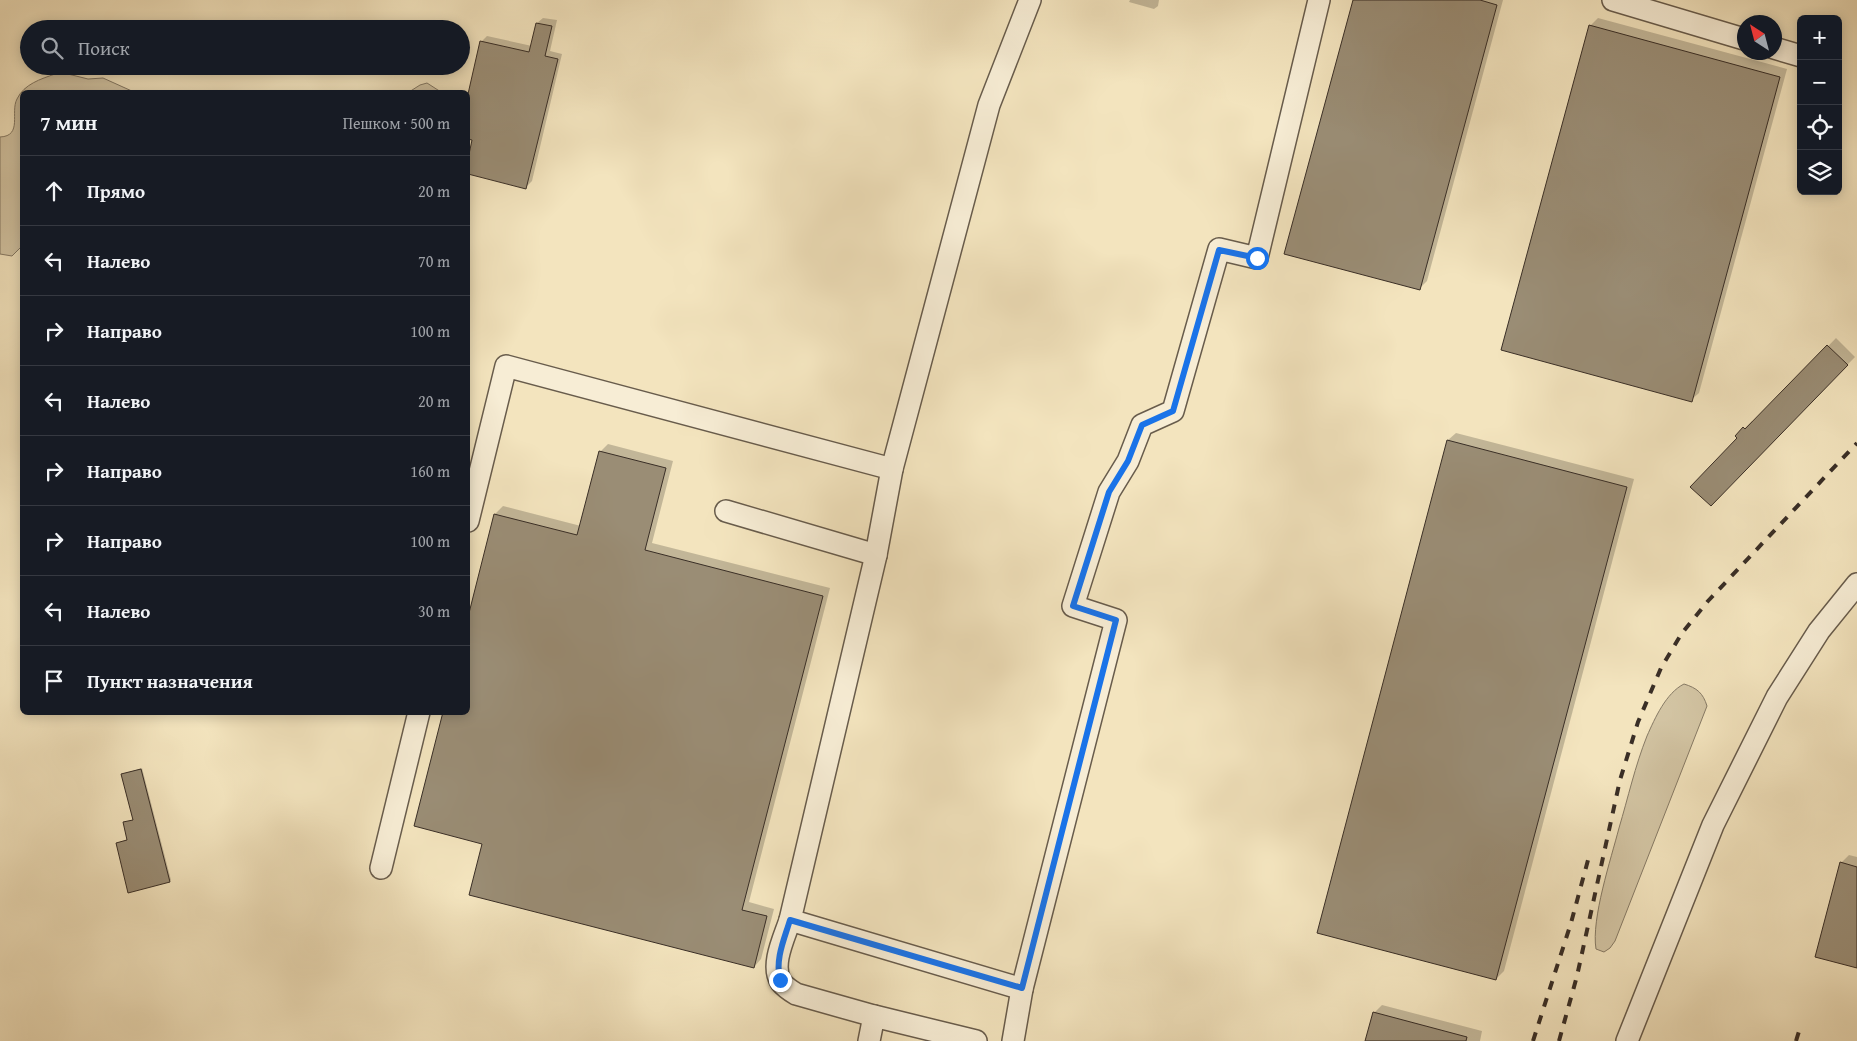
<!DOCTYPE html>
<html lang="ru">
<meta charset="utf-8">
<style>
:root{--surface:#171b24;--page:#20242c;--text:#f1f3f6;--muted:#9ea1a6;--line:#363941}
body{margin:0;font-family:"Gentium Book Plus",serif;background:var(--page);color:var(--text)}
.controls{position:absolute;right:15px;top:15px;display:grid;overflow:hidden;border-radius:8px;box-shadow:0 2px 12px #0003}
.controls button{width:45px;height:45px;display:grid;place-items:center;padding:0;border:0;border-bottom:1px solid var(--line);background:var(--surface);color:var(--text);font:25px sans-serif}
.compass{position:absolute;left:1737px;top:15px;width:45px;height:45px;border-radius:50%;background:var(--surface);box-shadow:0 2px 12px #0003;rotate:324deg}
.stop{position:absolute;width:15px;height:15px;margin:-11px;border:4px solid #1a73e8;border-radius:50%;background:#fff}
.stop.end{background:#1a73e8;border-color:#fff;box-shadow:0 1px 5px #0008}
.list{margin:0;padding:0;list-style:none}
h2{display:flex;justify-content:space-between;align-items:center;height:65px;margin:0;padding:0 20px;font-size:21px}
h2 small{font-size:16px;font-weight:400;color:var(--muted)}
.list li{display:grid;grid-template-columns:32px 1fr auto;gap:15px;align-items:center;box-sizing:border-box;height:70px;padding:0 20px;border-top:1px solid var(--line)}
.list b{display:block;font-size:19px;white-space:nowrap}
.list em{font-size:16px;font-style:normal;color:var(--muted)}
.icon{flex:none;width:28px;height:28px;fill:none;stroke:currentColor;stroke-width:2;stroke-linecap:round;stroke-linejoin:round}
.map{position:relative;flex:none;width:1857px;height:1041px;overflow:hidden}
.search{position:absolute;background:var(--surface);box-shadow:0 2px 12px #0003;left:20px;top:20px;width:450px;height:55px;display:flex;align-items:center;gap:12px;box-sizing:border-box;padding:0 18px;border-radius:28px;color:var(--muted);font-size:19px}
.panel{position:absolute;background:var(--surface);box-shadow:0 2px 12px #0003;left:20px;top:90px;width:450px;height:625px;border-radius:8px}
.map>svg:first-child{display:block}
.green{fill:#d3c5a4;stroke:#867a65}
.shadow{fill:#0003}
.building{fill:#9a8d75;stroke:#392e26}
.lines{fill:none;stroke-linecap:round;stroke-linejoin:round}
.minor-casing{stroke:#685c4c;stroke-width:24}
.minor{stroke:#f7edd5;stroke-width:21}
.rail{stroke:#392e26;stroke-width:4;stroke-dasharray:9 9;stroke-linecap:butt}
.route{stroke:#1a73e8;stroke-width:6}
</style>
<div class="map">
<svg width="1857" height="1041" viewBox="0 0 1857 1041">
<rect width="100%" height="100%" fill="#f3e4be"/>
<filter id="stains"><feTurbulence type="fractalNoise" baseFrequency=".004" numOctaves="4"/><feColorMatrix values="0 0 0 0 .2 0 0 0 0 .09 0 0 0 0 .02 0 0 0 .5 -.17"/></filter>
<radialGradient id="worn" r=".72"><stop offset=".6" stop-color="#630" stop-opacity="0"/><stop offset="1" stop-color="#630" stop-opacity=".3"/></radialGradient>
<g class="green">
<path d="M55,74H68L88,79L103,78L134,92H22V246L12,256L0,254V137C23,136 10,112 17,99C24,84 41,79 55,74Z"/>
<path d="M427,83L441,92H409L420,85Z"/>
<path d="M1684,684C1697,688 1703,693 1707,706L1615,941L1610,948L1604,952L1596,949C1591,919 1611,859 1619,828C1628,798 1635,766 1647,736C1655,718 1666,693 1684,684Z"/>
</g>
<g class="shadow">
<path d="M1130,0H1159L1158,6L1154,9L1129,2Z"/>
<path d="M1354,0H1503L1427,281L1419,289Z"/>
<path d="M543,18L557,20L550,51L562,54L532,181L526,187L468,173V164L474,139L468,138V99L482,41L487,36L532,46L537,23Z"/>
<path d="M1598,18L1787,69L1699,393L1691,400L1590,26Z"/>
<path d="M1836,338L1855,357L1711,504L1739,438L1737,436L1752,421L1754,423Z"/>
<path d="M1456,433L1634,479L1504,971L1496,979L1448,440Z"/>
<path d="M608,444L673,461L652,543L830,588L749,902L774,909L761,959L754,967L484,843L468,712V622L495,514L503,506L581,526L600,452Z"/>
<path d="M142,768L171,880L170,881L117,843L128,839L124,823L134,819L123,774Z"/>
<path d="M1849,855L1857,857V966L1841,863Z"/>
<path d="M1382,1005L1482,1031L1480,1041H1367L1374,1013Z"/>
</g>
<g class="building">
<path d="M1353,0H1480L1497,5L1420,290L1284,254Z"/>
<path d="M536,23L552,26L545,56L558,59L526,189L468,174V159L472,140L468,139V94L480,41L529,52Z"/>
<path d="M1589,25L1780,77L1692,402L1501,350Z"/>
<path d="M1827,345L1848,365L1711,506L1690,487L1737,438L1735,436L1743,427L1745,429Z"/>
<path d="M1447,440L1627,487L1496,980L1317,933Z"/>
<path d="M599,451L666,468L645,550L823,596L742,910L767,916L754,968L469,895L482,844L414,826L443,712H468V617L494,514L577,535Z"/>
<path d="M141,769L170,882L128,893L116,843L127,840L123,822L133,820L121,774Z"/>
<path d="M1840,862L1857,867V968L1815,957Z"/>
<path d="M1373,1012L1467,1037L1466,1041H1365Z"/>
</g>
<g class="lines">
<g class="minor-casing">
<g id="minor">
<path d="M1030,0L989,105L892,469L876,555L790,920L1022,989L1116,620L1073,606L1109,492L1128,461L1142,425L1173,411L1219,249L1257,258L1319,0"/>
<path d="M1613,0L1744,39"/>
<path d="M1774,48L1801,56"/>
<path d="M726,511L876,555"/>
<path d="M468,521L506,366L892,469"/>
<path d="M381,868L419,712"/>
<path d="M790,920C785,936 770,965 781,982C785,987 791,991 796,994L874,1016"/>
<path d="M869,1041L874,1016L976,1041"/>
<path d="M1013,1041L1022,989"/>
<path d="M1627,1041L1713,825L1777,697L1819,631L1857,584"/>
</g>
</g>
<use href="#minor" class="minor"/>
<g class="rail">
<path d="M1533,1041L1571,923L1588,860"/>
<path d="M1559,1041L1577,976L1620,780L1638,722L1661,668L1682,633L1708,601L1857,443"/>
<path d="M1796,1041L1800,1028"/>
</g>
</g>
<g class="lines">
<path class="route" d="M780,980C775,959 784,940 790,920L1022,988L1116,620L1073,606L1109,492L1128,461L1142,425L1173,411L1219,250L1257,258"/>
</g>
<rect width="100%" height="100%" filter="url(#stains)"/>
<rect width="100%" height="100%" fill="url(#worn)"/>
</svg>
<div class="controls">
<button>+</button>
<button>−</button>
<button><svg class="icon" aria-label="locate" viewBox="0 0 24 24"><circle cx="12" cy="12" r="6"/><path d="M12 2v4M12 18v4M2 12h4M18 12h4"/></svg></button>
<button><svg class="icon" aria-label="layers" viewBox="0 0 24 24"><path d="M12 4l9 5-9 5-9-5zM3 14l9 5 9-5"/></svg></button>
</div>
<svg class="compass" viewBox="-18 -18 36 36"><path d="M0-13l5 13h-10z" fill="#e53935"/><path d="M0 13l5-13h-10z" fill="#9ea1a6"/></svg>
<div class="stop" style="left:1257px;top:258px"></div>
<div class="stop end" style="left:780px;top:980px"></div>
<div class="search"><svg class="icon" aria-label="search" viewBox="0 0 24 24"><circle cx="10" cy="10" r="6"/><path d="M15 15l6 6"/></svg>Поиск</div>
<section class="panel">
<h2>7 мин<small>Пешком · 500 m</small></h2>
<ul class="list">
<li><svg class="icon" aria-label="ahead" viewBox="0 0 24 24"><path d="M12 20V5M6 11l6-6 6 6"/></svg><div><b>Прямо</b></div><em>20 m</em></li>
<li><svg class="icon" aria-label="left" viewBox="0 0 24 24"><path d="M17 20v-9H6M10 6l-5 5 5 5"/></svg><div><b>Налево</b></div><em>70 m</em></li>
<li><svg class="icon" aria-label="right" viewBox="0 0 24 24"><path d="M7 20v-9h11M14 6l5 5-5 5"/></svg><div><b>Направо</b></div><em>100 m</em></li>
<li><svg class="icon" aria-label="left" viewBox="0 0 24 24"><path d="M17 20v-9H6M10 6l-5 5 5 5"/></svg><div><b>Налево</b></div><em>20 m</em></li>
<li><svg class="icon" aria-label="right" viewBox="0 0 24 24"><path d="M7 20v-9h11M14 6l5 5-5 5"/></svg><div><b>Направо</b></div><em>160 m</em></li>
<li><svg class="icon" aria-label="right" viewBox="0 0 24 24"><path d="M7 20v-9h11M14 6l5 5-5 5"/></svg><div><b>Направо</b></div><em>100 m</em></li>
<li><svg class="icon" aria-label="left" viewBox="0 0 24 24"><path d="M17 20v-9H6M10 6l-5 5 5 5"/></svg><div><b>Налево</b></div><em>30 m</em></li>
<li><svg class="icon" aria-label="arrive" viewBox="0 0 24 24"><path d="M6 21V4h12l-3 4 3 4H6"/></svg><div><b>Пункт назначения</b></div></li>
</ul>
</section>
</div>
